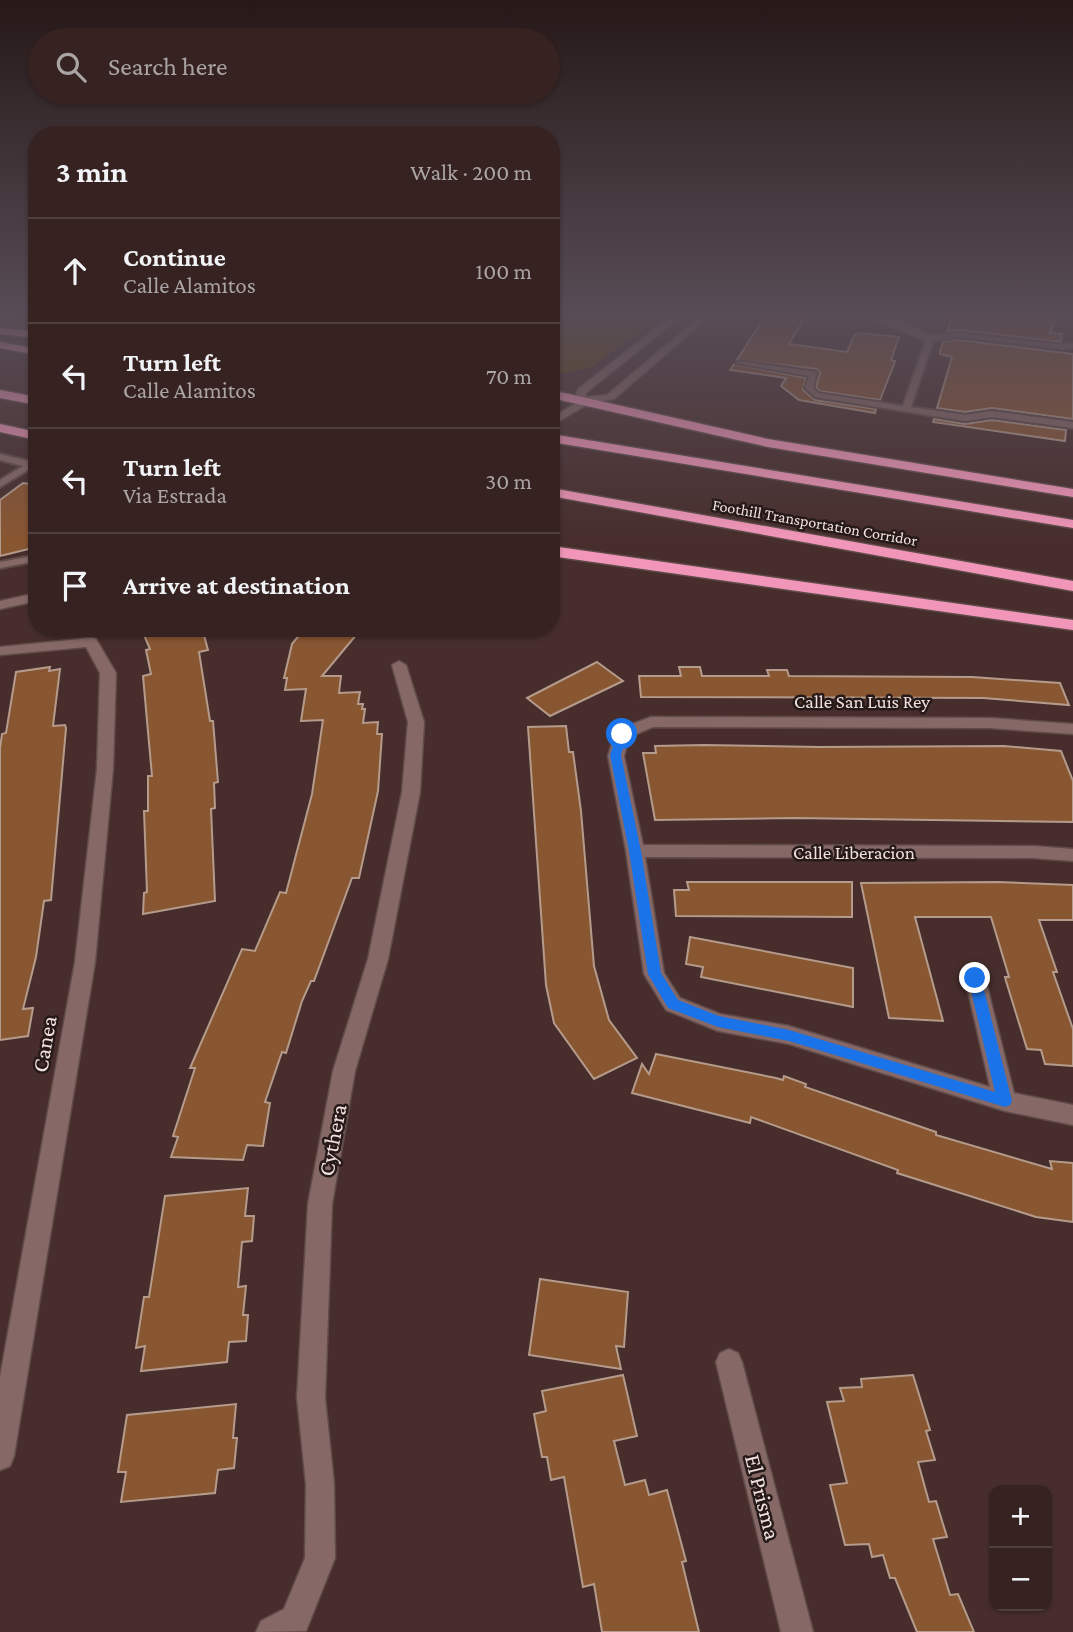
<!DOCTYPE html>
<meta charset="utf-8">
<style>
:root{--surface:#352221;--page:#3d2a2a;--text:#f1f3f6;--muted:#aaa4a5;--line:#4f3f3f}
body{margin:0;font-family:"Crimson Pro",serif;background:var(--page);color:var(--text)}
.controls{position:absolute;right:21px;bottom:21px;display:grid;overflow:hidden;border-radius:14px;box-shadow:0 2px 5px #0004}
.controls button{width:63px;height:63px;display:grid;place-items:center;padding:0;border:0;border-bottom:2px solid var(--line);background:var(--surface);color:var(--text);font:35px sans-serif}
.stop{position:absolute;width:21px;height:21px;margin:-16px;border:5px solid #1a73e8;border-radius:50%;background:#fff}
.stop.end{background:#1a73e8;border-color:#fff;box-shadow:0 2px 7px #0008}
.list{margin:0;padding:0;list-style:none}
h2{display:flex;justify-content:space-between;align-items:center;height:91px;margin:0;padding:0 28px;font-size:30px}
h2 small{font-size:23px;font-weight:400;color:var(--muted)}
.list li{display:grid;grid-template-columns:46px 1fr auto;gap:21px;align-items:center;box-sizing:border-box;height:105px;padding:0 28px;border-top:2px solid var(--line)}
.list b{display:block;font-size:26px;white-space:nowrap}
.list p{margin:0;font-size:23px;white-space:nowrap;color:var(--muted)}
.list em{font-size:23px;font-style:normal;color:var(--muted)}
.icon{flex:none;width:38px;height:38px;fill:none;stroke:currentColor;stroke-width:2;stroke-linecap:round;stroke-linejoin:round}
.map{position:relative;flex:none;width:1073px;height:1632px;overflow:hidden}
.search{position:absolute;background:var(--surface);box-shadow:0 2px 5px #0004;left:28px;top:28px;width:532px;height:77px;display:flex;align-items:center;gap:18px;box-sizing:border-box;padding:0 24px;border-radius:38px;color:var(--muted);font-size:26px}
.panel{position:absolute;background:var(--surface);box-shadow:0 2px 5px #0004;left:28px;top:126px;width:532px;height:511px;border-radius:28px}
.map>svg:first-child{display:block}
.green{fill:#5a4109}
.building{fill:#895632;stroke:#b49b8b;stroke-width:2}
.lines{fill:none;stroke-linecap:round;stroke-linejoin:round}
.lane-casing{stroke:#5f4b49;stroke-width:4}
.street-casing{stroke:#5f4b49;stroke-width:3}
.secondary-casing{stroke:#5f4b49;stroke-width:3}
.highway-casing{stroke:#5f4b49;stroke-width:3}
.lane{fill:#866966;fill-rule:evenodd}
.street{fill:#866966;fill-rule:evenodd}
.secondary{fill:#866966;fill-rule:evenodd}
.highway{fill:#f196b8;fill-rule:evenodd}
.route{fill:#1a73e8}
.labels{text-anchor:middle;stroke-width:5;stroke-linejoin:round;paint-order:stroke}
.far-street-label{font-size:16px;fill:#f2e1df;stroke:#251a18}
.street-label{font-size:19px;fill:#f2e1df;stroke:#251a18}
.near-street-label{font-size:23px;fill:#f2e1df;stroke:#251a18}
</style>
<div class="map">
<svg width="1073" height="1632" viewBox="0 0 1073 1632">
<rect width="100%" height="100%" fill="#472e2c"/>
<g class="green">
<path d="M0,310H37V324L0,320Z"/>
<path d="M551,310H666L592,367L551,376Z"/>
</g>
<g class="building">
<path d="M954,310H1060L1050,333L1062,334L1061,342L959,330L947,332Z"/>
<path d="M783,311L807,314L789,344L847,352L854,336L859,333L899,337L891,360L895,361L894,364L880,400L819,391L816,387L820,373L817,369L737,360L765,316L772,317L775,312Z"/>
<path d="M959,340L1073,354V419L992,408L965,412L937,408L952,357L940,354V351L943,342Z"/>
<path d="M734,364L806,378L803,390L815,400L876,409L875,413L799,400L781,386L786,378L730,370Z"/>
<path d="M934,419L965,424L992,420L1066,430L1065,441L933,422Z"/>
<path d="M23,483L37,485V547L0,556V500Z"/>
<path d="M141,628H202L208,650L199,652L210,721H213L218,782L214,783L215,808L211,809L215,901L143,914L144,893L147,892L144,811H148V776H152L143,676L151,674L146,650L150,649Z"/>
<path d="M305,628H362L322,676H341L339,693L360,692L358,704H363L362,709H365L363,723L378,722L377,734H382L378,791L359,878H352L314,981H311L302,1001L286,1053L282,1052L265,1102L270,1103L263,1146L247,1145L243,1160L171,1157L178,1137L173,1136L195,1068H190L242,949L255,951L280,892L286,893L312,794L323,720L301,721L306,689L285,690L287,678H284L292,644Z"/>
<path d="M597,662L623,681L550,716L527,698Z"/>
<path d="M50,667L49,671L60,669L53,726L65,725L66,728L51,900L44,901L36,957L23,1009L33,1008L28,1036L0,1040V748L2,734L6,733L16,672Z"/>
<path d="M679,667H700L702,676H769L767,670H787L789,676L972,677L1060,683L1069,705L983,698L641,697L639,676H681Z"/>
<path d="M566,726L569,752H573L581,811L594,966L609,1020L637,1058L594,1079L554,1023L546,985L528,727Z"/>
<path d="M704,745L819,747L1004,746L1061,751L1073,781V822L795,818L655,820L643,753H656L655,746Z"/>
<path d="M687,882H852V917L676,916L674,890H689Z"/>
<path d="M998,882L1073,885V920H1039L1057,972H1053L1073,1029V1066L1045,1064L1041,1050L1027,1049L1006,981L1005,977H1009L991,917H915L943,1021L889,1018L861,883Z"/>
<path d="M690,937L853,968V1007L701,977L703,967L686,964Z"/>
<path d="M656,1054L776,1078L783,1080L784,1076L806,1084L805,1087L936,1132V1135L1052,1169L1050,1161L1073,1163V1222L1036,1217L897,1173L898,1170L751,1117L750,1123L632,1093L642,1064L649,1074Z"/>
<path d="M248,1188L245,1216H254L252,1241L242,1242L238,1287L246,1286L243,1315H248L246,1341L229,1342L227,1362L141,1371L145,1346L136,1348L144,1297H149L165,1196Z"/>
<path d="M540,1279L628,1292L624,1347L616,1346L621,1369L529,1355Z"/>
<path d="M623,1375L637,1436L614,1441L625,1485L645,1480L649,1495L667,1490L686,1561L682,1562L699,1632H602L594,1584L583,1587L564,1477L551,1480L547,1457H542L534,1414L546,1411L542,1391Z"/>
<path d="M913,1375L930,1430L926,1431L935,1460L918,1462L929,1502L936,1501L947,1537L933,1539L950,1595L958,1594L974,1632H917L895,1578H890L883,1555L872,1557L869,1544L845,1545L830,1485L847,1483L827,1402L844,1401L840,1388L862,1387L861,1379Z"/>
<path d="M236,1404L233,1438H237L234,1468L218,1470L215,1493L121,1502L126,1472H118L127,1415Z"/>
</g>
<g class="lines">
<g class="lane-casing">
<g id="lane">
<path d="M959,333L1064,345L1073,344V348L1064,349L959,337L933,341L911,407L965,415L992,411L1073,422V428L992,417L965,421L815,397L805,388L809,376L736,363L740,361L817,372L813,388L818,393L903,406L927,337Z"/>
<path d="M0,454L28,461L33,467L0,487V480L23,466L0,460Z"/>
<path d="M37,555V561L0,568V562Z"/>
</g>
</g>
<g class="street-casing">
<g id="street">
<path d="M849,310C876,310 913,323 935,339L927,341Z"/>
<path d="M91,638L96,639L116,673L113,769L95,962L14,1456L10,1466L0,1470V1377L75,962L97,769L100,673L86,647L0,655V647Z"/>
<path d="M399,661L406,665L424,722L420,792L388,959L355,1071L332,1204L325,1398L334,1484L335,1558L306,1631L256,1632L261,1621L284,1609L305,1558L306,1484L297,1398L308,1204L333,1071L368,959L402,792L408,722L392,665Z"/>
<path d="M651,717L990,718L1073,724V734L990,728L653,727L629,737L624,756L643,845L1033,846L1073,849V861L1033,858L645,857L664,973L680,998L720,1014L789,1026L990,1087L965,978L968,972L975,970L982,972L985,978L1014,1093L1073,1105V1125L1005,1111L789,1044L718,1031L666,1010L644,974L626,851L608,756L616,730Z"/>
<path d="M729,1349L738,1353L742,1362L813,1632H781L716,1362L720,1353Z"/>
</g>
</g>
<g class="secondary-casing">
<g id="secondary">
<path d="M679,310H689L587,392L585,397L607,395L708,310H717L614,399L588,404L551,426V418L578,402L575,398L578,389Z"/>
<path d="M37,593V601L0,609V601Z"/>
</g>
</g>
<g class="highway-casing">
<g id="highway">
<path d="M0,328L37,332V338L0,334Z"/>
<path d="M0,342L37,349V355L0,348Z"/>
<path d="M0,390L37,397V405L0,398Z"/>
<path d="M551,390L768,439L1073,489V497L768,447L551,398Z"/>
<path d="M0,424L37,432V440L0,432Z"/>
<path d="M551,434L1073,520V528L551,442Z"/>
<path d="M551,488L1073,581V591L551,496Z"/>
<path d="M551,546L1073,620V630L551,556Z"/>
</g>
</g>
<use href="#lane" class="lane"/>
<use href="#street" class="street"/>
<use href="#secondary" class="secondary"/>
<use href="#highway" class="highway"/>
</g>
<linearGradient id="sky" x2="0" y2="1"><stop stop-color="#271918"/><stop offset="0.58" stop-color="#584c56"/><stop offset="1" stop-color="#584c56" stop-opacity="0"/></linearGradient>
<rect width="1073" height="539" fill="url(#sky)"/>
<path class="route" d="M618,731L627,734L621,755L641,851L661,973L678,1000L719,1016L789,1030L995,1092L968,978L975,973L981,978L1012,1101L1010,1105L1005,1107L789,1041L718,1027L668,1008L648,974L629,851L610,755Z"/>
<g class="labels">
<g class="far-street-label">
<text transform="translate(815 522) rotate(10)" y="6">Foothill Transportation Corridor</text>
</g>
<g class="street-label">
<text x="862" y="708">Calle San Luis Rey</text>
<text x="854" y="859">Calle Liberacion</text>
</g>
<g class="near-street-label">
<text transform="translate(44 1044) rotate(-80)" y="8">Canea</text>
<text transform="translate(332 1140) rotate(-79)" y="8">Cythera</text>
<text transform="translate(763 1497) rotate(76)" y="8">El Prisma</text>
</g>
</g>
</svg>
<div class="controls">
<button>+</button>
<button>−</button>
</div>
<div class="stop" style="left:622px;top:734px"></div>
<div class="stop end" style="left:975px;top:978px"></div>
<div class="search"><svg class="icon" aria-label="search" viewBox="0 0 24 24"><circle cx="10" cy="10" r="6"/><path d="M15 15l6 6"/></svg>Search here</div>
<section class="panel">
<h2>3 min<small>Walk · 200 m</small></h2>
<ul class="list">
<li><svg class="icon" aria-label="ahead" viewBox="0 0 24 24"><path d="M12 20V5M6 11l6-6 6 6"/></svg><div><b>Continue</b><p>Calle Alamitos</p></div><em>100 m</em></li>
<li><svg class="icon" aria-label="left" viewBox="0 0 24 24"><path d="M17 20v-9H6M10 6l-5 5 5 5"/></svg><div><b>Turn left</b><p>Calle Alamitos</p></div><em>70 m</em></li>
<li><svg class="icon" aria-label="left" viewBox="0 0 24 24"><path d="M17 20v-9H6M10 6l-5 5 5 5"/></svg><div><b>Turn left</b><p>Via Estrada</p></div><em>30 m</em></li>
<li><svg class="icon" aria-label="arrive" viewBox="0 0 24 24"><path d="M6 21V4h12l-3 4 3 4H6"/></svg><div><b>Arrive at destination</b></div></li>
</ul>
</section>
</div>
